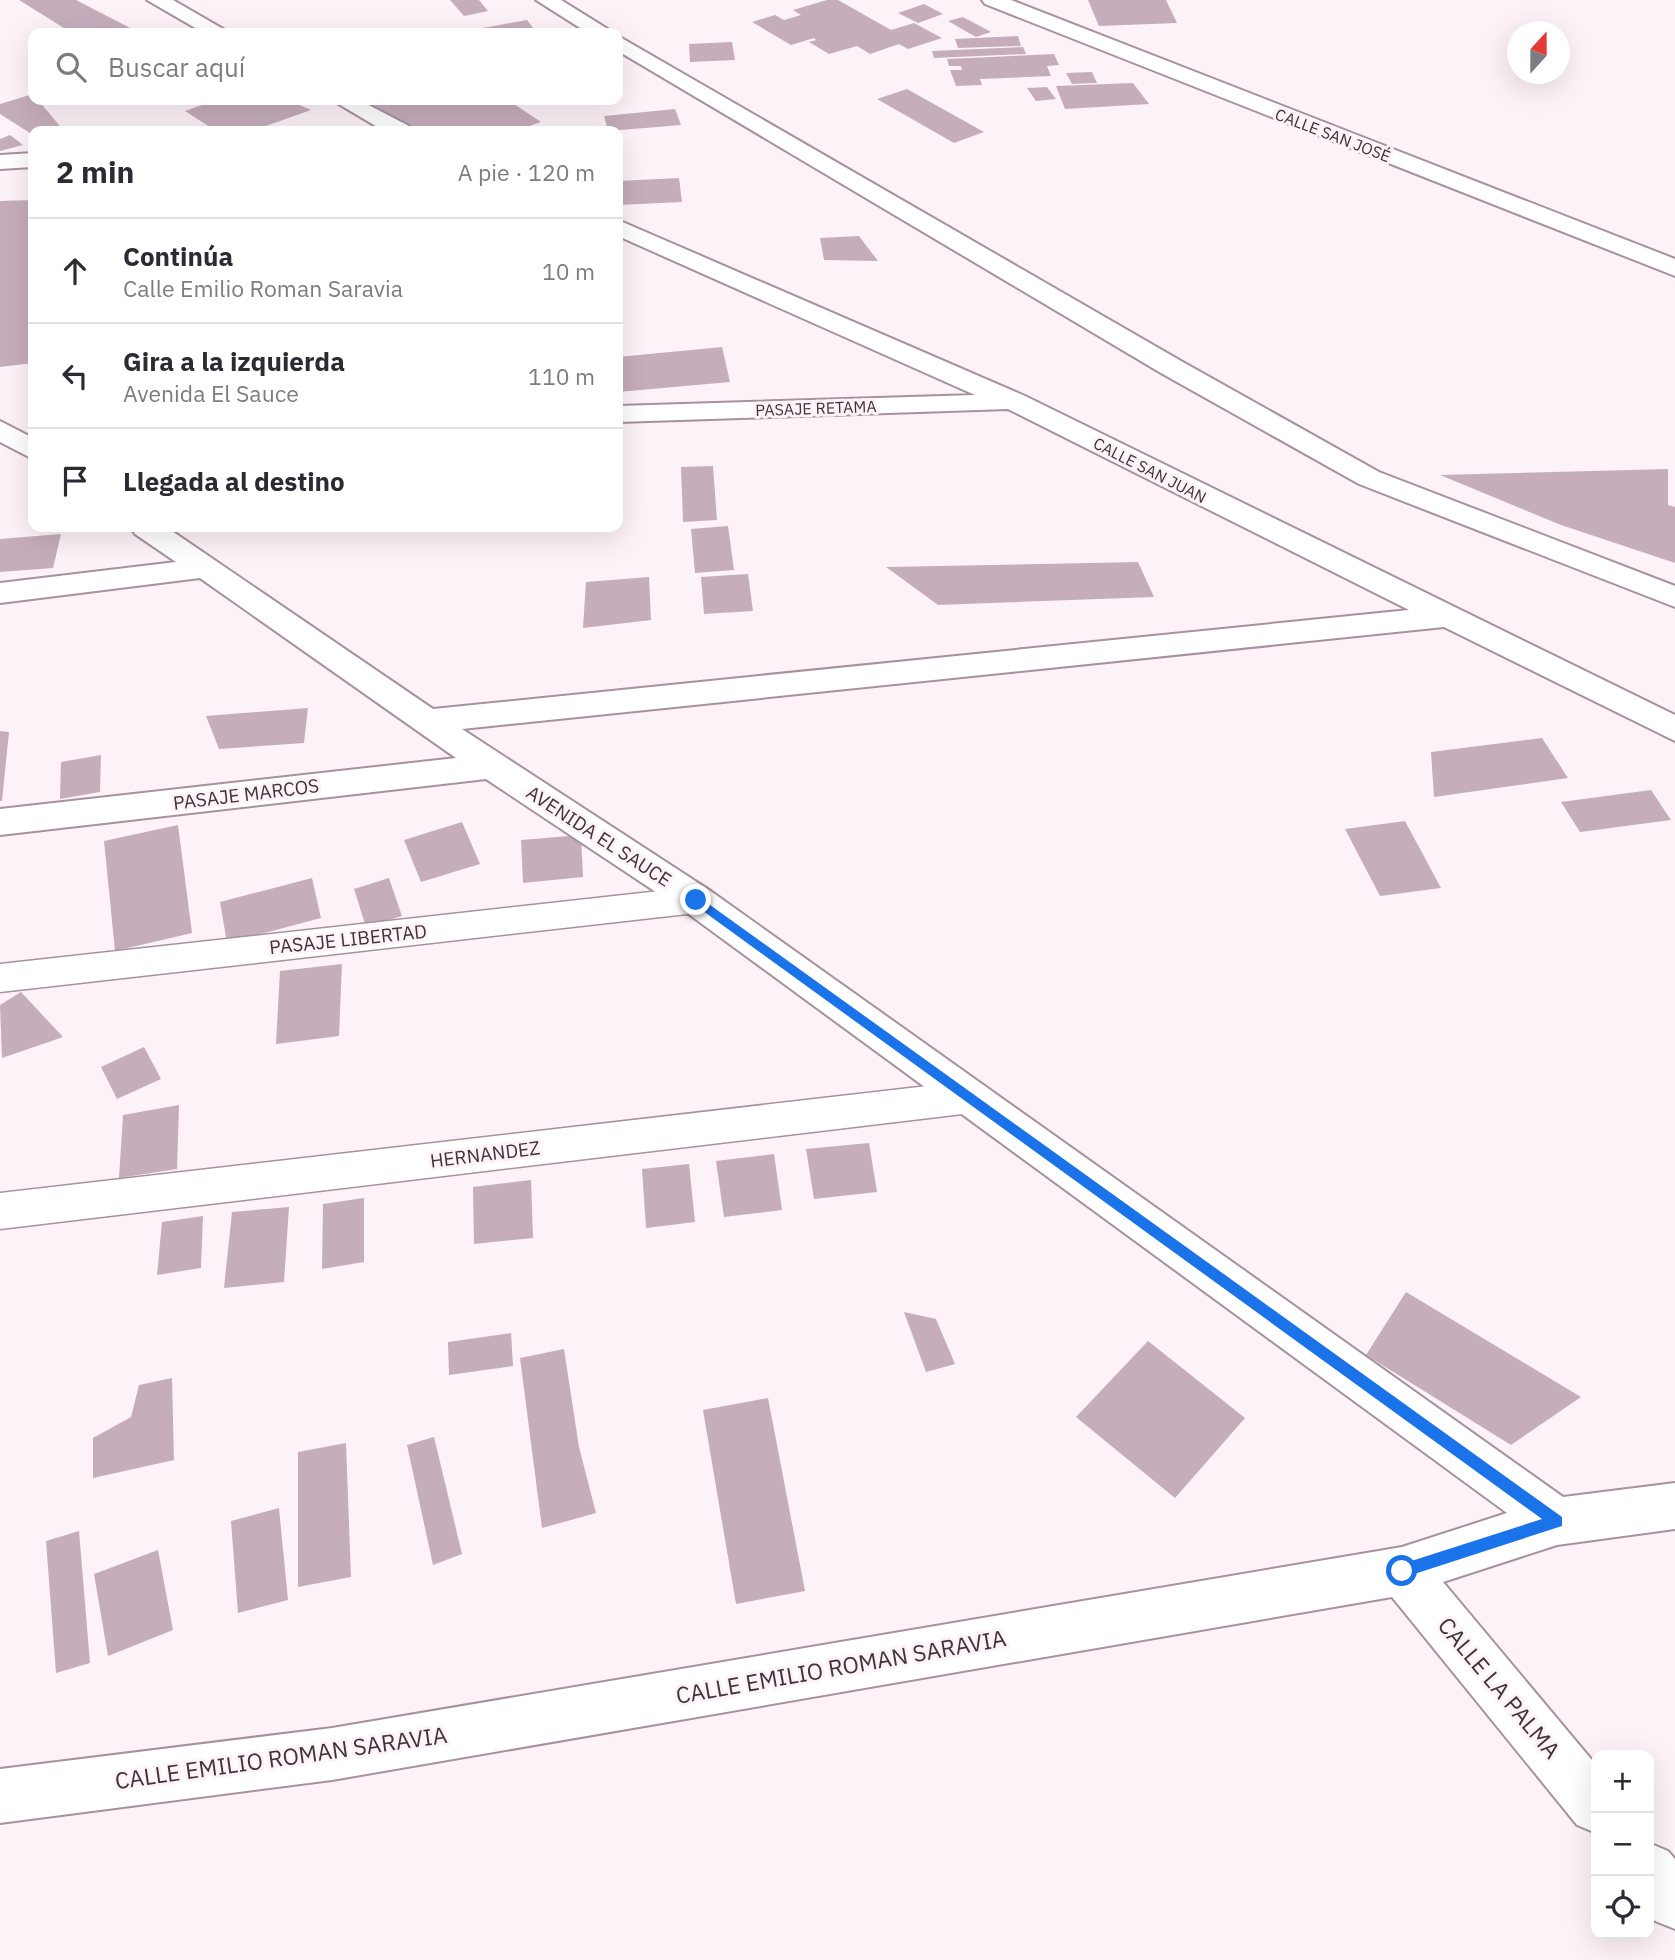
<!DOCTYPE html>
<html lang="es">
<meta charset="utf-8">
<style>
:root{--surface:#fff;--page:#f7f7f7;--text:#2b2b33;--muted:#7c7c81;--line:#e1e1e2}
body{margin:0;font-family:"IBM Plex Sans",sans-serif;background:var(--page);color:var(--text)}
.controls{position:absolute;right:21px;bottom:21px;display:grid;overflow:hidden;border-radius:14px;box-shadow:0 7px 28px #0002}
.controls button{width:63px;height:63px;display:grid;place-items:center;padding:0;border:0;border-bottom:2px solid var(--line);background:var(--surface);color:var(--text);font:35px sans-serif}
.compass{position:absolute;left:1507px;top:21px;width:63px;height:63px;border-radius:50%;background:var(--surface);box-shadow:0 7px 28px #0002;rotate:21deg}
.stop{position:absolute;width:21px;height:21px;margin:-16px;border:5px solid #1a73e8;border-radius:50%;background:#fff}
.stop.end{background:#1a73e8;border-color:#fff;box-shadow:0 2px 7px #0008}
.list{margin:0;padding:0;list-style:none}
h2{display:flex;justify-content:space-between;align-items:center;height:91px;margin:0;padding:0 28px;font-size:30px}
h2 small{font-size:23px;font-weight:400;color:var(--muted)}
.list li{display:grid;grid-template-columns:46px 1fr auto;gap:21px;align-items:center;box-sizing:border-box;height:105px;padding:0 28px;border-top:2px solid var(--line)}
.list b{display:block;font-size:26px;white-space:nowrap}
.list p{margin:0;font-size:23px;white-space:nowrap;color:var(--muted)}
.list em{font-size:23px;font-style:normal;color:var(--muted)}
.icon{flex:none;width:38px;height:38px;fill:none;stroke:currentColor;stroke-width:2;stroke-linecap:round;stroke-linejoin:round}
.map{position:relative;flex:none;width:1675px;height:1960px;overflow:hidden}
.search{position:absolute;background:var(--surface);box-shadow:0 7px 28px #0002;left:28px;top:28px;width:595px;height:77px;display:flex;align-items:center;gap:18px;box-sizing:border-box;padding:0 24px;border-radius:14px;color:var(--muted);font-size:26px}
.panel{position:absolute;background:var(--surface);box-shadow:0 7px 28px #0002;left:28px;top:126px;width:595px;height:406px;border-radius:14px}
.map>svg:first-child{display:block}
.building{fill:#c6adbc}
.lines{fill:none;stroke-linecap:round;stroke-linejoin:round}
.service-casing{stroke:#a8919f;stroke-width:3}
.minor-casing{stroke:#a8919f;stroke-width:4}
.service{fill:#fff;fill-rule:evenodd}
.minor{fill:#fff;fill-rule:evenodd}
.route{fill:#1a73e8}
.labels{text-anchor:middle;stroke-width:6;stroke-linejoin:round;paint-order:stroke}
.far-street-label{font-size:16px;fill:#3e343a;stroke:#fdf2f8}
.street-label{font-size:19px;fill:#3e343a;stroke:#fdf2f8}
.near-street-label{font-size:23px;fill:#3e343a;stroke:#fdf2f8}
</style>
<div class="map">
<svg width="1675" height="1960" viewBox="0 0 1675 1960">
<rect width="100%" height="100%" fill="#fdf2f8"/>
<g class="building">
<path d="M19,0H76L140,33H72Z"/>
<path d="M450,0H479L488,11L464,16Z"/>
<path d="M827,0H838L891,30L914,23L942,38L908,49L899,44L870,54L857,46L829,54L809,42L816,40L814,38L791,45L752,22L775,15L784,20L801,15L793,10Z"/>
<path d="M1088,0H1166L1177,23L1099,26Z"/>
<path d="M924,4L943,14L918,23L898,13Z"/>
<path d="M963,17L991,32L976,37L948,21Z"/>
<path d="M527,20L537,33H461V32Z"/>
<path d="M1018,36L1021,46L958,48L955,39Z"/>
<path d="M732,42L735,60L690,62L689,44Z"/>
<path d="M1023,47L1026,54L934,58L932,51Z"/>
<path d="M1054,54L1059,65L1047,66L1051,76L980,79L982,85L956,86L950,70H962L961,66H949L947,59Z"/>
<path d="M1092,72L1097,83L1072,84L1066,73Z"/>
<path d="M1133,83L1149,104L1065,109L1056,86Z"/>
<path d="M1047,87L1056,99L1036,101L1027,88Z"/>
<path d="M907,89L984,132L954,143L877,99Z"/>
<path d="M33,94V100H38L64,131H33V135L0,114V104Z"/>
<path d="M216,100H288L311,110L252,131H216L185,111Z"/>
<path d="M378,100H508L541,122L515,131H418L366,108L382,102Z"/>
<path d="M675,109L681,125L608,131L604,116Z"/>
<path d="M10,135L23,145L0,151V139Z"/>
<path d="M679,178L682,202L618,205V181Z"/>
<path d="M33,200V363L0,367V201Z"/>
<path d="M859,236L878,261L824,260L820,238Z"/>
<path d="M722,347L730,382L618,392V357Z"/>
<path d="M713,466L717,520L683,522L681,467Z"/>
<path d="M1668,469V505L1675,507V563L1561,525L1440,475Z"/>
<path d="M728,526L734,570L695,573L691,529Z"/>
<path d="M61,534L53,568L0,572V539Z"/>
<path d="M1138,562L1154,597L938,605L886,567Z"/>
<path d="M748,574L753,611L704,614L701,577Z"/>
<path d="M649,577L651,620L583,628L586,582Z"/>
<path d="M308,708L304,743L219,749L206,716Z"/>
<path d="M0,731L9,732L2,801H0Z"/>
<path d="M1542,738L1568,778L1434,797L1431,752Z"/>
<path d="M101,755L100,792L60,799L61,762Z"/>
<path d="M1651,790L1671,820L1580,832L1561,802Z"/>
<path d="M1405,821L1441,888L1380,896L1345,829Z"/>
<path d="M462,822L480,864L421,882L404,840Z"/>
<path d="M178,825L192,933L115,951L104,841Z"/>
<path d="M581,835L583,877L523,883L521,840Z"/>
<path d="M312,878L321,918L227,943L220,902Z"/>
<path d="M389,878L402,916L366,927L354,889Z"/>
<path d="M342,964L339,1036L276,1044L280,971Z"/>
<path d="M21,992L63,1037L2,1058L0,1005Z"/>
<path d="M144,1047L161,1079L117,1099L101,1067Z"/>
<path d="M179,1105L177,1169L119,1178L123,1115Z"/>
<path d="M869,1143L877,1192L814,1199L806,1149Z"/>
<path d="M774,1154L782,1210L724,1217L716,1161Z"/>
<path d="M689,1164L695,1222L646,1228L642,1169Z"/>
<path d="M531,1180L533,1238L474,1244L473,1187Z"/>
<path d="M364,1198V1262L322,1269L323,1204Z"/>
<path d="M289,1207L284,1282L224,1288L232,1212Z"/>
<path d="M203,1216L201,1268L157,1275L162,1222Z"/>
<path d="M1406,1292L1581,1397L1511,1445L1366,1355Z"/>
<path d="M904,1312L936,1319L955,1364L926,1372Z"/>
<path d="M511,1333L513,1366L449,1375L448,1342Z"/>
<path d="M1148,1341L1245,1418L1175,1498L1076,1417Z"/>
<path d="M564,1349L579,1447L596,1513L542,1528L520,1358Z"/>
<path d="M172,1378L174,1460L93,1478V1438L131,1417L139,1385Z"/>
<path d="M768,1398L805,1591L736,1604L703,1410Z"/>
<path d="M434,1437L462,1554L433,1565L407,1445Z"/>
<path d="M346,1443L351,1577L298,1587V1452Z"/>
<path d="M279,1508L288,1600L238,1613L231,1521Z"/>
<path d="M79,1531L90,1663L56,1673L46,1541Z"/>
<path d="M158,1550L173,1630L108,1656L94,1574Z"/>
</g>
<g class="lines">
<g class="service-casing">
<g id="service">
<path d="M696,887L709,891L714,900L709,909L696,913L0,992V964Z"/>
<path d="M971,1081L985,1086L990,1097L985,1108L971,1113L0,1229V1193Z"/>
</g>
</g>
<g class="minor-casing">
<g id="minor">
<path d="M147,0H173L230,33H204Z"/>
<path d="M536,0H561L614,33H588Z"/>
<path d="M982,0H1011L1675,259V276L985,4Z"/>
<path d="M618,36L1181,361L1379,472L1675,586V607L1359,484L1161,373L618,51Z"/>
<path d="M332,100H359L409,126L413,131H384Z"/>
<path d="M33,153V167L0,169V155Z"/>
<path d="M618,220L1025,396L1675,715V741L1444,627L462,729L709,890L1563,1497L1675,1483V1529L1557,1545L1443,1582L1596,1765V1833L1577,1825L1392,1597L332,1780L0,1823V1769L332,1728L1402,1547L1507,1513L683,910L486,779L0,835V809L456,758L200,578L0,603V583L176,562L135,534L131,527H166L433,709L1409,610L1008,409L618,422V406L975,395L618,236Z"/>
<path d="M0,421L33,438V459L0,442Z"/>
<path d="M1649,1843L1668,1851L1675,1859V1929L1655,1921L1649,1912Z"/>
</g>
</g>
<use href="#service" class="service"/>
<use href="#minor" class="minor"/>
</g>
<path class="route" d="M692,897H699L1562,1517V1526L1402,1578L1397,1576V1566L1402,1564L1542,1519L692,903Z"/>
<g class="labels">
<g class="far-street-label">
<text transform="translate(1333 135) rotate(21)" y="6">CALLE SAN JOSÉ</text>
<text transform="translate(816 408) rotate(-2)" y="6">PASAJE RETAMA</text>
<text transform="translate(1150 470) rotate(27)" y="6">CALLE SAN JUAN</text>
</g>
<g class="street-label">
<text transform="translate(246 794) rotate(-7)" y="7">PASAJE MARCOS</text>
<text transform="translate(599 836) rotate(33)" y="7">AVENIDA EL SAUCE</text>
<text transform="translate(348 939) rotate(-6)" y="7">PASAJE LIBERTAD</text>
<text transform="translate(485 1154) rotate(-7)" y="7">HERNANDEZ</text>
</g>
<g class="near-street-label">
<text transform="translate(841 1667) rotate(-10)" y="8">CALLE EMILIO ROMAN SARAVIA</text>
<text transform="translate(1499 1688) rotate(50)" y="8">CALLE LA PALMA</text>
<text transform="translate(281 1758) rotate(-8)" y="8">CALLE EMILIO ROMAN SARAVIA</text>
</g>
</g>
</svg>
<div class="controls">
<button>+</button>
<button>−</button>
<button><svg class="icon" aria-label="locate" viewBox="0 0 24 24"><circle cx="12" cy="12" r="6"/><path d="M12 2v4M12 18v4M2 12h4M18 12h4"/></svg></button>
</div>
<svg class="compass" viewBox="-18 -18 36 36"><path d="M0-13l5 13h-10z" fill="#e53935"/><path d="M0 13l5-13h-10z" fill="#7c7c81"/></svg>
<div class="stop" style="left:1402px;top:1571px"></div>
<div class="stop end" style="left:696px;top:900px"></div>
<div class="search"><svg class="icon" aria-label="search" viewBox="0 0 24 24"><circle cx="10" cy="10" r="6"/><path d="M15 15l6 6"/></svg>Buscar aquí</div>
<section class="panel">
<h2>2 min<small>A pie · 120 m</small></h2>
<ul class="list">
<li><svg class="icon" aria-label="ahead" viewBox="0 0 24 24"><path d="M12 20V5M6 11l6-6 6 6"/></svg><div><b>Continúa</b><p>Calle Emilio Roman Saravia</p></div><em>10 m</em></li>
<li><svg class="icon" aria-label="left" viewBox="0 0 24 24"><path d="M17 20v-9H6M10 6l-5 5 5 5"/></svg><div><b>Gira a la izquierda</b><p>Avenida El Sauce</p></div><em>110 m</em></li>
<li><svg class="icon" aria-label="arrive" viewBox="0 0 24 24"><path d="M6 21V4h12l-3 4 3 4H6"/></svg><div><b>Llegada al destino</b></div></li>
</ul>
</section>
</div>
